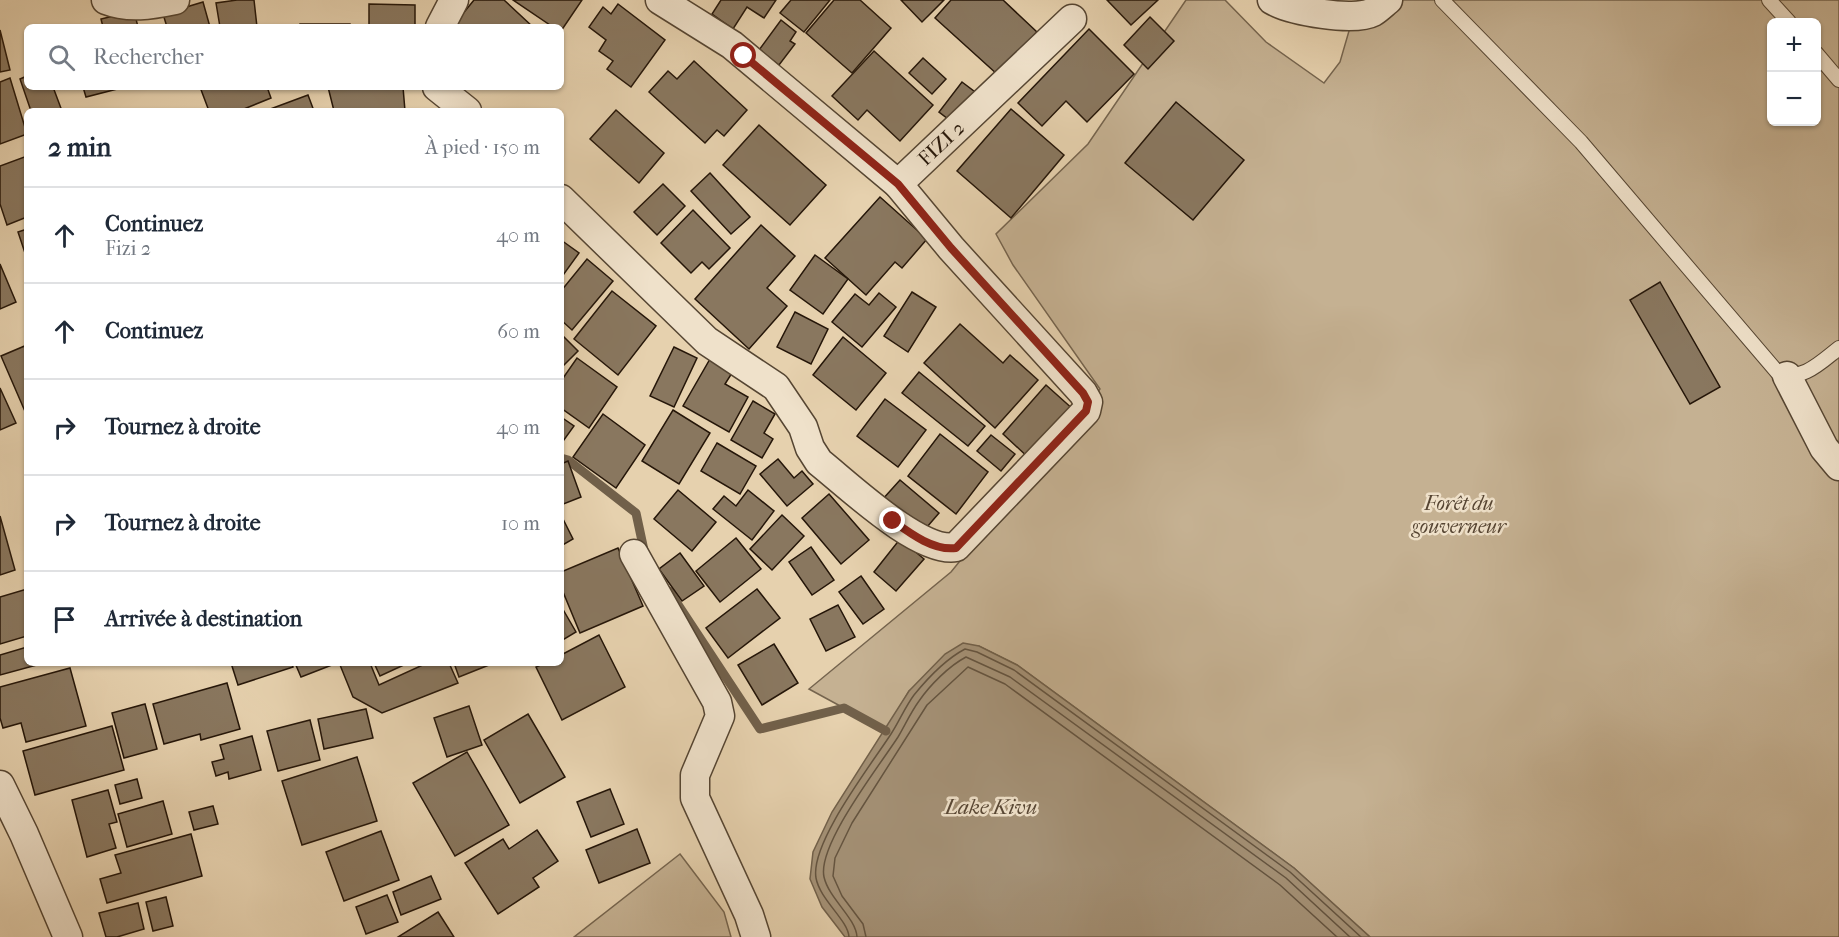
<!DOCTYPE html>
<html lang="fr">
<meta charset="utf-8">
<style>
:root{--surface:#fff;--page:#f2f2f3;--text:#1f2937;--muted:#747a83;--line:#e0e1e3}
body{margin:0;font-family:"IM FELL French Canon",serif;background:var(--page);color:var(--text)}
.controls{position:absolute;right:18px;top:18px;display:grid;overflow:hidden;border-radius:9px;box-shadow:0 2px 4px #0004}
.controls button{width:54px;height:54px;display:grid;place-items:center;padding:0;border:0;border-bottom:2px solid var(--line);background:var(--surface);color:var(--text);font:30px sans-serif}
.stop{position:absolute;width:18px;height:18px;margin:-14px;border:4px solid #8f2418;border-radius:50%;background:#fff}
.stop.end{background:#8f2418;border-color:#fff;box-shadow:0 2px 6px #0008}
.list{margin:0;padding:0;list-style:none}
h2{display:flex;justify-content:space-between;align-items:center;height:78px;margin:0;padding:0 24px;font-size:26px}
h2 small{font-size:20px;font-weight:400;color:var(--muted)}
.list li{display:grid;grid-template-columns:39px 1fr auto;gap:18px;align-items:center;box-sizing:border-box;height:96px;padding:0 24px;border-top:2px solid var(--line)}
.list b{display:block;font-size:22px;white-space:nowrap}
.list p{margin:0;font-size:20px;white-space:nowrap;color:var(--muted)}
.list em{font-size:20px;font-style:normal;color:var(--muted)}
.icon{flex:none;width:33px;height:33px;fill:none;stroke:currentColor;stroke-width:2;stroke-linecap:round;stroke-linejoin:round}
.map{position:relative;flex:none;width:1839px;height:937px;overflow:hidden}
.search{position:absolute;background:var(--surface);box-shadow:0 2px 4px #0004;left:24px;top:24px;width:540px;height:66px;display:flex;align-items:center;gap:15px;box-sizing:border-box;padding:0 21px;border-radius:9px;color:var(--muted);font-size:22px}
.panel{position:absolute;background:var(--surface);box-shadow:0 2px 4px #0004;left:24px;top:108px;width:540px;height:558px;border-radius:9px}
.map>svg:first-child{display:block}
.green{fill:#c5b192;stroke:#75644e;stroke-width:1.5;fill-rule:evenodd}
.water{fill:#a49176;stroke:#71604a;stroke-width:1.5}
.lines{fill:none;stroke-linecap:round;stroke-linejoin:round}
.shore{stroke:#645440;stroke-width:1.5}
.stream{stroke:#71604a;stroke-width:9}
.building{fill:#89775f;stroke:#251609;stroke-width:1.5}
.lane-casing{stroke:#554532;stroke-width:16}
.street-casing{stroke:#554532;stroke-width:31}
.lane{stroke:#efe1ca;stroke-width:14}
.street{stroke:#efe1ca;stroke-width:28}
.route{stroke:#8f2418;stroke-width:8}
.labels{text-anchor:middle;stroke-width:5;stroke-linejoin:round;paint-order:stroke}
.street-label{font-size:20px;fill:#251609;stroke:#efe1ca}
.park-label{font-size:20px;font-style:italic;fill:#554432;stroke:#efe1ca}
.water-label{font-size:21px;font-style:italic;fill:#584735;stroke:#efe1ca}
</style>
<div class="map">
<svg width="1839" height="937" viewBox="0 0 1839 937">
<rect width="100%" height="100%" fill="#e6d1ae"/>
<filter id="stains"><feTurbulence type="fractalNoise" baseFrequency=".00333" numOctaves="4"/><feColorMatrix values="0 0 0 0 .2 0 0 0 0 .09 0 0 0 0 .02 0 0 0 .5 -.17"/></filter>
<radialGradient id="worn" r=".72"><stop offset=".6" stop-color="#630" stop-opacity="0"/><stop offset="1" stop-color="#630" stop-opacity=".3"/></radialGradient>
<g class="green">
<path d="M1186,0H1225L1266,42L1324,83L1340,62L1358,0H1839V937H1370L1294,868L1017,665L979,646L909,691L886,731L809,689L951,572L1100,389L1013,265L996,234L1088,144ZM1772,22H1816V122H1772Z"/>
<path d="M680,854L724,912L731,937H574Z"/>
</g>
<path class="water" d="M963,643L979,646L1017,665L1294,868L1370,937H845L822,907L810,879L813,852L832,812L909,691L945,654Z"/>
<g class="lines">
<g class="shore">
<path d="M849,937C848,920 820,900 816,878C810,843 871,765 891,734C899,722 905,707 914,695C927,679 946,659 965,649L977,652L1014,670L1290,872L1361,937"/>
<path d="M857,937C856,918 829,899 824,877C817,845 880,765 898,737C905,725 911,712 919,701C930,685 949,666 966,657L1010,677L1286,878L1350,937"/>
<path d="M866,937L863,924L842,896L833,876L835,858L852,823L927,705L968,667L1005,684L1280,885L1337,937"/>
</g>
<g class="stream">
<path d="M561,458L568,460L636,513L645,555"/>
<path d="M669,591L760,729L844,708L886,731"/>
</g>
</g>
<g class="building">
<path d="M237,0H254L257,27H220L216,3Z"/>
<path d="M474,0H504L533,27H452Z"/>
<path d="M513,0H582L561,31V27H553Z"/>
<path d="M721,0H776L764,18L747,7L733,29L712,14Z"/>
<path d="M791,0H830L804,32L780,13Z"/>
<path d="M834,0H860L891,28L852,73L806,33Z"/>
<path d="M901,0H944L922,22Z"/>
<path d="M951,0H1003L1037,32L998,75L935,18Z"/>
<path d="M1107,0H1158L1131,25Z"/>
<path d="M203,2L210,27H167L163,14Z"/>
<path d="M369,4L415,5V27H369Z"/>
<path d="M618,4L665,40L631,87L607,69L613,61L599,51L606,40L589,27L603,7L611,14Z"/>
<path d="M134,11L138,27H103L101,19Z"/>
<path d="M1150,17L1174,41L1148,69L1124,45Z"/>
<path d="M781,20L796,32L790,41L795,44L779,65L759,50Z"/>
<rect x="300" y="24" width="50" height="3"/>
<path d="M1089,29L1134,74L1087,122L1066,101L1042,126L1018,103Z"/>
<path d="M0,30L10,70L0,72Z"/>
<path d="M874,51L933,105L900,141L867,110L858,120L832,96Z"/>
<path d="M923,58L946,79L932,94L909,73Z"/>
<path d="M694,61L747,110L724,136L717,130L705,143L649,92L668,71L677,79Z"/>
<path d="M27,76V87H53L62,111H31L20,79Z"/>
<path d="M10,78L27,134L0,144V82Z"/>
<path d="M962,82L979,95L956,125L939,112Z"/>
<path d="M83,87H125L86,97Z"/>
<path d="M200,87H267L271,98L239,111H209Z"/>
<path d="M328,87H403L405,111H334Z"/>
<path d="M308,95L314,111H265Z"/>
<path d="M1176,102L1244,160L1193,220L1125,163Z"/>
<path d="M1011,109L1064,155L1011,218L957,171Z"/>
<path d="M616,110L664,153L639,183L590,139Z"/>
<path d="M759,125L826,185L790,225L723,165Z"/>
<path d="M27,156V217L7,225L0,204V166Z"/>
<path d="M710,173L750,217L731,234L691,191Z"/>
<path d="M663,184L685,206L657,235L634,212Z"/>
<path d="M880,197L927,239L902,268L895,262L866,295L825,258Z"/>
<path d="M693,210L730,248L709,269L702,262L691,273L661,243Z"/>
<path d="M761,225L795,256L767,288L787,306L749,349L695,299Z"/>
<path d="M27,229V259L18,232Z"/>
<path d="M561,240L579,253L561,278Z"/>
<path d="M815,255L848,279L823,314L790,290Z"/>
<path d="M587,259L613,281L572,330L561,320V291Z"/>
<path d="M0,264L16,302L0,309Z"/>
<path d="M1660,282L1720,387L1690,404L1630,300Z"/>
<path d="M612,291L656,326L618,375L574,339Z"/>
<path d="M912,292L936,307L908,352L884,336Z"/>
<path d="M879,293L896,307L862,347L832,322L855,294L869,305Z"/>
<path d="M795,312L828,329L811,364L777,347Z"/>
<path d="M960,324L1003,363L1010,355L1038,380L995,428L924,363Z"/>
<path d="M561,334L578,351L561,368Z"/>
<path d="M843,337L886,373L856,410L813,375Z"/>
<path d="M27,345V416L1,356Z"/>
<path d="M674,347L697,358L674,407L650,396Z"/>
<path d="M577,358L617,387L589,428L561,408V381Z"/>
<path d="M710,359L732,373L725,384L748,397L729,432L683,406Z"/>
<path d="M919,372L985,426L968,446L902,393Z"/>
<path d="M1046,385L1075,411L1031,460L1003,434Z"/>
<path d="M0,388L16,423L0,430Z"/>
<path d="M885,399L926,430L898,467L857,436Z"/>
<path d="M753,401L775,414L764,433L773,439L762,458L731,440Z"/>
<path d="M673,410L710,433L679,484L642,461Z"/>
<path d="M603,414L645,445L616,488L573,457Z"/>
<path d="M561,417L574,426L561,444Z"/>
<path d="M940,434L988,472L956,514L908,476Z"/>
<path d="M991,435L1015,454L1001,471L977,451Z"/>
<path d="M717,443L756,466L740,494L701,471Z"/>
<path d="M778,459L794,478L802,471L813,484L787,506L760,474Z"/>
<path d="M568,461L581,497L561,505V464Z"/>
<path d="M900,480L939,513L921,534L882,500Z"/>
<path d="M678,490L716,522L692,551L654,519Z"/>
<path d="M748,490L774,511L752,540L713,509L724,496L736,506Z"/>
<path d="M829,494L869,540L841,564L802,518Z"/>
<path d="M561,515L573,539L561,546Z"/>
<path d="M782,515L804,536L772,570L750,549Z"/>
<path d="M0,516L15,570L0,575Z"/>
<path d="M736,538L761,569L720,602L696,571Z"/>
<path d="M900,539L924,559L896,591L874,572Z"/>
<path d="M811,547L834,580L812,595L789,562Z"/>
<path d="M618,548L643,606L580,633L561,587V572Z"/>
<path d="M680,553L704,586L682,601L659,569Z"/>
<path d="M861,576L884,609L863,624L839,592Z"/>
<path d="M27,589V636L0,644V597Z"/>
<path d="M757,589L780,618L728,658L706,628Z"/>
<path d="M838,605L855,637L826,651L810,619Z"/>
<path d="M561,606L576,632L561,641Z"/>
<path d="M599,635L625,687L562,720L536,667L545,663H561V655Z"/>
<path d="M774,644L798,683L762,705L738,665Z"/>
<path d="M27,647V663H44L0,675V655Z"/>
<path d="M231,663H292L293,667L238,685Z"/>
<path d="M295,663H337L301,677Z"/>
<path d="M345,663H370L379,685L427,663H449L458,683L382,713L353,697L340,665Z"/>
<path d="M374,663H406V664L380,676Z"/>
<path d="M454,663H494L459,677Z"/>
<path d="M70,668L86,726L26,742L21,723L3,728L0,718V687Z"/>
<path d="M227,683L240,729L201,740L200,734L164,744L153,704Z"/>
<path d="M145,704L157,749L124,758L112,713Z"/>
<path d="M469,706L482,745L447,757L434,718Z"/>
<path d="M366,709L373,738L324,749L318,719Z"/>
<path d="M528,714L565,777L520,803L484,740Z"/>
<path d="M310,720L320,760L278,771L267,731Z"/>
<path d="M112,726L124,770L35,795L23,751Z"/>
<path d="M252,736L261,770L229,779L228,772L216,776L212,762L224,759L220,745Z"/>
<path d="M467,752L509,825L455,856L413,783Z"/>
<path d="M357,757L377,821L302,845L282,781Z"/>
<path d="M137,779L142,798L120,804L115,785Z"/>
<path d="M610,789L624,824L591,837L577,802Z"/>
<path d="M108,790L117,822L109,824L116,848L87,857L72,800Z"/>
<path d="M163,801L172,834L127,847L118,814Z"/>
<path d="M213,806L218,824L194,830L189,812Z"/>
<path d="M637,829L650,863L599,883L586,850Z"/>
<path d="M537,830L558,861L533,878L539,887L498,914L465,863L503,839L509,849Z"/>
<path d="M381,831L399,880L344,901L326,852Z"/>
<path d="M191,834L202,876L107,903L100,879L121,873L115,855Z"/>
<path d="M431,876L441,899L401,915L393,892Z"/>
<path d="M387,895L398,922L366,934L356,907Z"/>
<path d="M166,897L173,926L153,931L146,902Z"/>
<path d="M138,903L144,929L117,937H106L99,913Z"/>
<path d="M438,912L454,937H398Z"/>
</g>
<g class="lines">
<g class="lane-casing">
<g id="lane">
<path d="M1442,0L1581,142L1778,373C1802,382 1821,362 1839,348"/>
<path d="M1769,0L1789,22"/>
<path d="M1816,53L1839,80"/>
</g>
</g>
<g class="street-casing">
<g id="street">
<path d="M106,0C129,9 151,5 175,0"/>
<path d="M660,0L732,45L898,184L1072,19"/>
<path d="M1272,0C1291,11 1354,22 1373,12C1378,9 1383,4 1388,0"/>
<path d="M440,27L454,0"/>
<path d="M437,87L467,111"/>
<path d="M561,199L707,341L776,387L803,427L810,448L819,462C848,485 920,554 956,547L1086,411L1088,402L1083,393L951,248L898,184"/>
<path d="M1787,376L1824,448L1839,466"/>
<path d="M634,554L717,702L720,716L695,775V798L749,915L756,937"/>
<path d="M0,785L24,834L68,937"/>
</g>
</g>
<use href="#lane" class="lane"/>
<use href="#street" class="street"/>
</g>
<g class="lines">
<path class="route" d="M744,56L898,184L951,248L1083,393L1088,402L1086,411L956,548C934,551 911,534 893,521"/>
</g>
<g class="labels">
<g class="street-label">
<text transform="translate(941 143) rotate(-43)" y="7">FIZI 2</text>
</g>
<g class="park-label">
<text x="1459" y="510">Forêt du<tspan x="1459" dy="23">gouverneur</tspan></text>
</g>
<g class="water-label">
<text x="991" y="814">Lake Kivu</text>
</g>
</g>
<rect width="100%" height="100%" filter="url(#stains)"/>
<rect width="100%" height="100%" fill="url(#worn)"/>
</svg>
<div class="controls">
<button>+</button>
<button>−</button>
</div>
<div class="stop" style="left:744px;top:56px"></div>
<div class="stop end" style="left:893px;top:521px"></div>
<div class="search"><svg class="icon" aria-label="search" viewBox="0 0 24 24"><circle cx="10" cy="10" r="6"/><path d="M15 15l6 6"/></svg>Rechercher</div>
<section class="panel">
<h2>2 min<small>À pied · 150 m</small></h2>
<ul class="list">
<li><svg class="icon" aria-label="ahead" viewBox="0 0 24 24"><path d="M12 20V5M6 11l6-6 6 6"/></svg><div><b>Continuez</b><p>Fizi 2</p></div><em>40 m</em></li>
<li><svg class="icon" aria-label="ahead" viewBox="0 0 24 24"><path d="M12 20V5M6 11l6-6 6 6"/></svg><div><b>Continuez</b></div><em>60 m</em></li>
<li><svg class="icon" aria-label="right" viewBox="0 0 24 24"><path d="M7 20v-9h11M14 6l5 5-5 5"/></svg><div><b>Tournez à droite</b></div><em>40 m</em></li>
<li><svg class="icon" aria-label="right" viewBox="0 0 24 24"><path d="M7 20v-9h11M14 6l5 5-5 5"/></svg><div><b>Tournez à droite</b></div><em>10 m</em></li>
<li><svg class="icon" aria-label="arrive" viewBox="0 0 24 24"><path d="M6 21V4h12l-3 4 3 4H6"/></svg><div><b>Arrivée à destination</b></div></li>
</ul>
</section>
</div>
